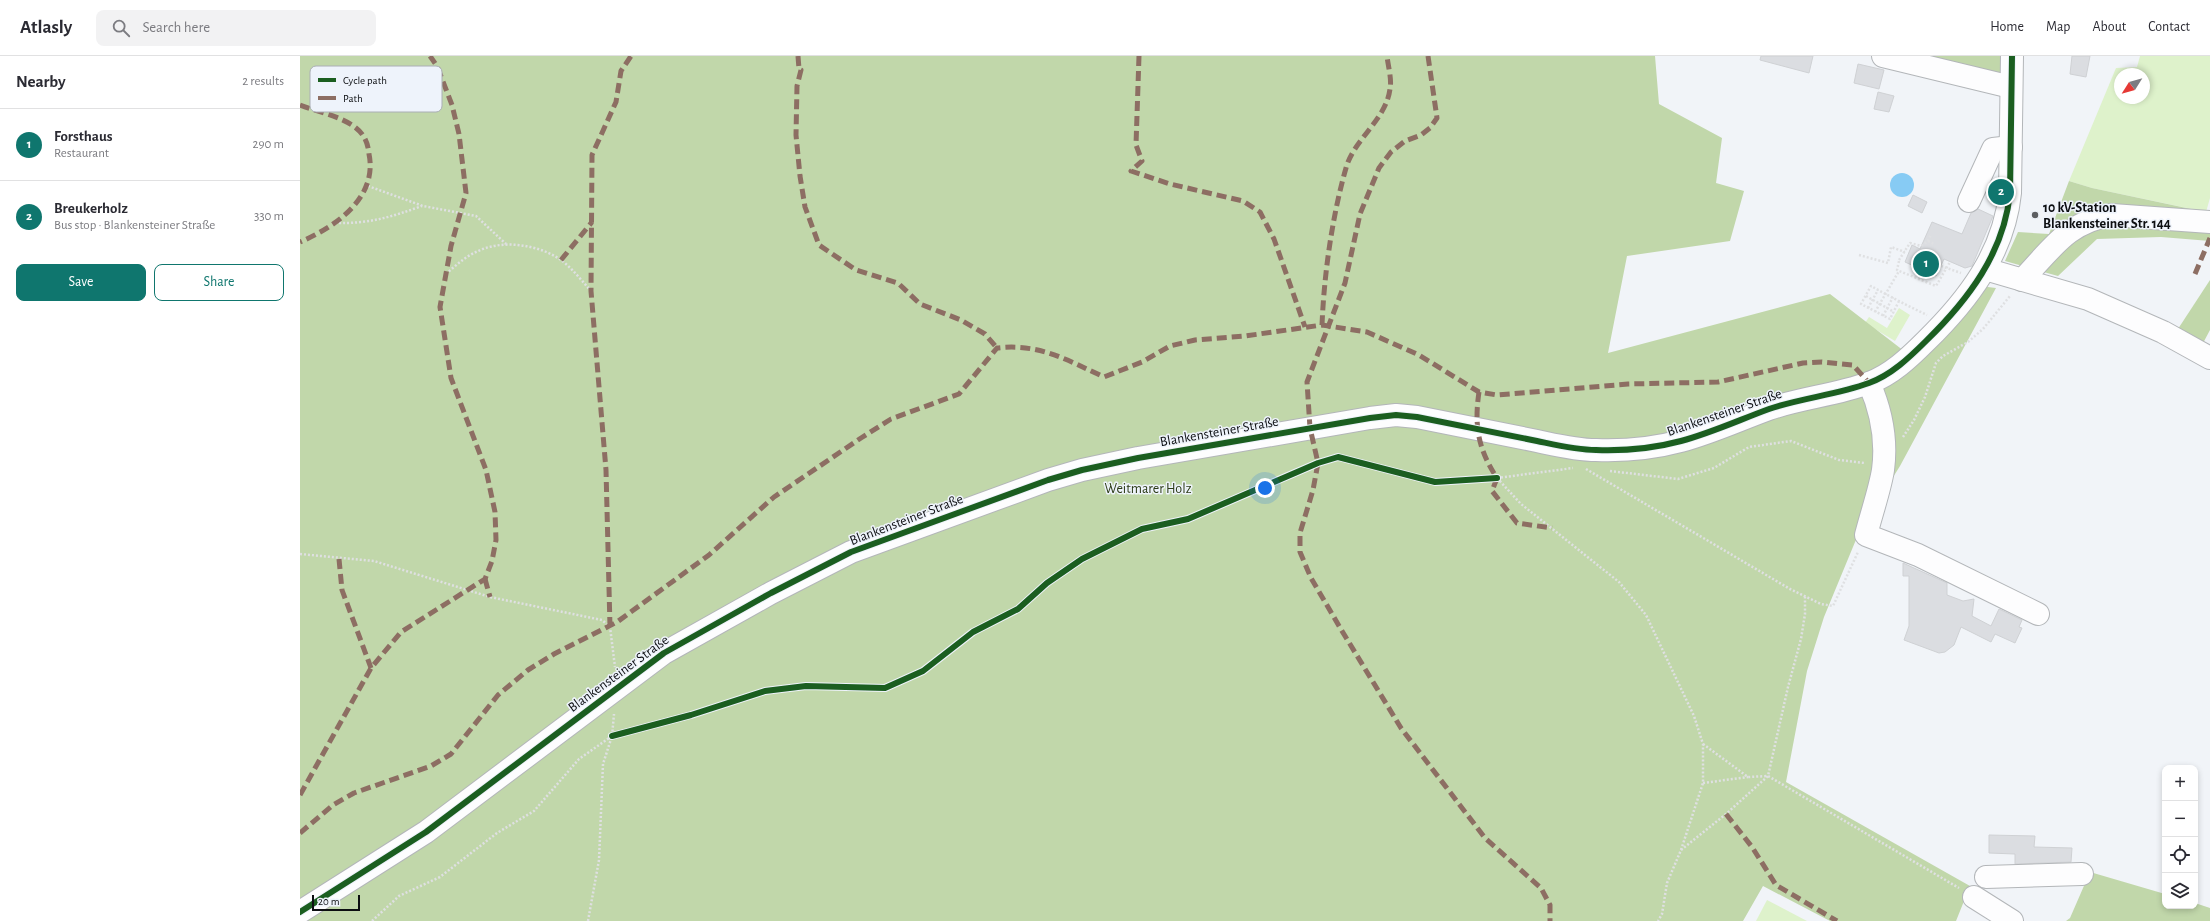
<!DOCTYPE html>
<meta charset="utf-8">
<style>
:root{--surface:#fff;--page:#f2f2f3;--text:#2b2b33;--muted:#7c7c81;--line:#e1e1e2;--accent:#0f766e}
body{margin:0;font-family:"Alegreya Sans",sans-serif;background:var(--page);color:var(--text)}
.controls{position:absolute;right:12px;bottom:12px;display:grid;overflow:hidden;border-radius:8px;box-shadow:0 2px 6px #0003}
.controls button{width:36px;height:36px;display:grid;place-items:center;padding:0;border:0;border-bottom:1px solid var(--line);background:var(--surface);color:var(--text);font:20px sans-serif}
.compass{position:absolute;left:1814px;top:12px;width:36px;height:36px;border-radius:50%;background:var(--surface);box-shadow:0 2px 6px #0003;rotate:233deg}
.scale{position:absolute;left:12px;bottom:10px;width:48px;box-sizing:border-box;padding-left:4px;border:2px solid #0c0e11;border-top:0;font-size:11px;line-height:14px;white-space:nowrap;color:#0c0e11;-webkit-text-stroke:3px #eef3fb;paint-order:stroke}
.you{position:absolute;left:965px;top:432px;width:14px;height:14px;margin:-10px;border:3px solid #fff;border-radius:50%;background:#1a73e8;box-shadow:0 0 0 6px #1a73e833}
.badge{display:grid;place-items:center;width:26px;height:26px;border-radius:50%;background:var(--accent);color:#fff;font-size:13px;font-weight:700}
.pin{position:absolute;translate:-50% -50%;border:2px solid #fff;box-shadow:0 1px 4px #0006}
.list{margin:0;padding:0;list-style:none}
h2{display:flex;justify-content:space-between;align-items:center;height:52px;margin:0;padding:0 16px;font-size:17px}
h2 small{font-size:13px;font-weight:400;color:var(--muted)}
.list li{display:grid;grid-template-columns:26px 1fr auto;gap:12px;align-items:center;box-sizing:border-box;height:72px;padding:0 16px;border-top:1px solid var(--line)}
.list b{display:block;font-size:15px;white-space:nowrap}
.list p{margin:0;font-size:13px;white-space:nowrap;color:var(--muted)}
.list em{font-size:13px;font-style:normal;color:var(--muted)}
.actions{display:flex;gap:8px;padding:12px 16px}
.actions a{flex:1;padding:9px 0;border:1px solid var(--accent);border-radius:8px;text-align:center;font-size:14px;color:var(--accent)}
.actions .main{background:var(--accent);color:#fff}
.icon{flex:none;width:22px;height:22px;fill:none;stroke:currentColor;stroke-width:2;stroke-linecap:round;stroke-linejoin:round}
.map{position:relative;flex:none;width:1910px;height:865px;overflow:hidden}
header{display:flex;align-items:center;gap:24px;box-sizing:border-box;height:56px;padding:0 20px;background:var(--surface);border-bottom:1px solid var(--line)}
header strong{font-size:19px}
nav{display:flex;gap:22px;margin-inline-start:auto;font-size:14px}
.search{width:280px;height:36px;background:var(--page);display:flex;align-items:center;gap:10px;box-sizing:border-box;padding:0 14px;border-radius:8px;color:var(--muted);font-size:15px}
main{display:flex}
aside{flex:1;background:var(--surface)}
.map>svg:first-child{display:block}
.green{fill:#def2cb;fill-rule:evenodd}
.forest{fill:#c1d7aa}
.water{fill:#87cbf4}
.building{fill:#dbdde1;stroke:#cfd1d4}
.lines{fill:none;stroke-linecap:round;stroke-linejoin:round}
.minor-casing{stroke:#b3b6b9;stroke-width:24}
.path{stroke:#dfe0e2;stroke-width:2.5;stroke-dasharray:2 2;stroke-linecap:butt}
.minor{stroke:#fdfdfe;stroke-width:22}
.quiet{stroke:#8d6e63;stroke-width:5;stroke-dasharray:10 5;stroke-linecap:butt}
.cycleway-casing{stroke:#eef3fb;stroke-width:8}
.cycleway{stroke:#1b5e20;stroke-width:6}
.poi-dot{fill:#5c5e62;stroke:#eef3fb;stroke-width:1.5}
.labels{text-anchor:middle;stroke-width:3;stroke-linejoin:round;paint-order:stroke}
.poi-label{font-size:14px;font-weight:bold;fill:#0c0e11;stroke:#eef3fb;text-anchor:start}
.street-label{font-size:14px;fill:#0c0e11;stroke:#eef3fb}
.park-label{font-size:14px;fill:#2b3a16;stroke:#eef3fb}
.key{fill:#eef3fb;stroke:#aaaeb5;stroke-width:1}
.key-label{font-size:11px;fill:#0c0e11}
</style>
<header>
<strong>Atlasly</strong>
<div class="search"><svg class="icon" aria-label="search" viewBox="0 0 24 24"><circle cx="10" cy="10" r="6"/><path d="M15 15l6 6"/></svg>Search here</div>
<nav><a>Home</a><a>Map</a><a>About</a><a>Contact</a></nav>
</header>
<main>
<aside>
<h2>Nearby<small>2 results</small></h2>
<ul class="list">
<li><span class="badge">1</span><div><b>Forsthaus</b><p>Restaurant</p></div><em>290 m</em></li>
<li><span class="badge">2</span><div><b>Breukerholz</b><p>Bus stop · Blankensteiner Straße</p></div><em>330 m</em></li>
</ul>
<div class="actions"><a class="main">Save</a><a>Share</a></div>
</aside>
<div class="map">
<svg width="1910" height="865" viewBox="0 0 1910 865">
<rect width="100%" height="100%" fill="#f1f4f8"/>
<g class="green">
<path d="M1840,0H1910V142L1906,156L1792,132L1769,125L1816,12L1837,11ZM1820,18H1844V42H1820Z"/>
<path d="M1599,252L1610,259L1595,285L1565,267L1569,261L1587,272Z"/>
<path d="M1467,844L1507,865H1456Z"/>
</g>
<g class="forest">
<path d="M0,0H1355L1359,48L1422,82L1416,127L1444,135L1430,185L1327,200L1308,297L1530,238L1604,295L1636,261L1663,228L1696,232L1600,410L1560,474L1524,561L1507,615L1486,726L1670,830L1656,865H1530L1463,830L1443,865H0Z"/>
<path d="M1600,0H1704V23Z"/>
<path d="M1769,125L1792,132L1910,157V185L1861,181L1797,183L1758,220L1705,205L1718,176L1749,178Z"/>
<path d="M1910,224V274L1902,289L1876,276Z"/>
<path d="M1790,816L1865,838V850H1895V847L1910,852V865H1766L1770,862Z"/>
</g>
<circle class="water" cx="1602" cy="129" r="12"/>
<g class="building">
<path d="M1461,0H1513L1509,17L1460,4Z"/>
<path d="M1772,0H1790L1786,21L1770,18Z"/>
<path d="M1558,8L1584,14L1579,33L1554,27Z"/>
<path d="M1578,36L1594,40L1589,56L1574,53Z"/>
<path d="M1613,139L1627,146L1622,157L1608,150Z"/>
<path d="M1678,153L1693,160L1672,210L1665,212L1644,203L1636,220L1605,206L1612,189L1620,193L1632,166L1662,178L1671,157Z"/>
<path d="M1603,507L1647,527V539L1663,545L1674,543L1672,560L1691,570L1699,553L1722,564L1719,571L1722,572L1715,587L1695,578L1691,586L1661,571L1654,589L1645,596L1639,597L1604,584L1609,570V520H1603Z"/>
<path d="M1689,779L1735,780L1734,791L1772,792L1771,806L1715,808V798L1689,797Z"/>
</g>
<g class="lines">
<g class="minor-casing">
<g id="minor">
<path d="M1583,0L1711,31"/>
<path d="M1669,145L1693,93L1711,91"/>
<path d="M1685,213L1788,243L1863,276L1910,302"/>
<path d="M1722,224C1751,194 1768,165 1812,159L1910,166"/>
<path d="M1569,327C1581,354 1587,384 1583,414C1580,433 1571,459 1566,479L1618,499L1738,558"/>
<path d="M1686,821L1782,818"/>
<path d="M1674,841L1712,865"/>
<path d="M0,856L126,776L364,597L471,537L551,496L748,424L782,414L838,402L1070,362L1096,359L1117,361C1157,369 1197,377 1237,385C1256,389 1276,394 1296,394C1324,395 1355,392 1381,385C1411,377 1439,364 1469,353C1501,342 1536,339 1569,327C1591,319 1609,302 1626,285C1668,244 1704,197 1710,137L1712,0"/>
</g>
</g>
<g class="path">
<path d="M68,130L123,150L176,160L206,188"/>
<path d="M35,167C69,168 91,161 122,150"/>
<path d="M1628,185L1634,188"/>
<path d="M1559,199L1588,207L1591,191L1605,196"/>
<path d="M1599,204L1610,187L1621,190L1628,185L1631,178"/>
<path d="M1599,205L1597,214L1599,215L1636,230L1650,206"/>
<path d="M1641,210L1661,217"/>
<path d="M146,218C155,210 165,201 176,196C201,183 238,188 261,204C272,212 282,225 291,235"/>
<path d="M1566,240L1594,256"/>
<path d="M1599,245L1590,263L1561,248L1571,230C1589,240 1608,250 1627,259"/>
<path d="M1568,252L1578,234"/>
<path d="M1575,256L1599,215"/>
<path d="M1583,260L1593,241"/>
<path d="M1603,381L1614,364L1625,341L1636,307L1643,300L1668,286L1683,273L1710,240"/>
<path d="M1286,413L1490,533L1521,548L1533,550L1558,496"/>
<path d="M1310,415L1378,423L1414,412L1449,391L1491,385L1539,404L1565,407"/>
<path d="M1197,422L1273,412"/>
<path d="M1197,422L1221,448L1319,526L1346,559L1394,660L1403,688V727L1381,794L1367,827L1362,858L1358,865"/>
<path d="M0,498L74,505L190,541L302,564L310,571L315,611"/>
<path d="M1403,688L1448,721L1468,720L1659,832"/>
<path d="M1403,727L1448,721"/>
<path d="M1381,794L1426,758L1468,720L1488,631L1501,583L1505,558V541"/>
<path d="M72,865L99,840L140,821L197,777L234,755L279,703L312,680"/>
<path d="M288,865L299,804L303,708L312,680L314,658"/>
</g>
<use href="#minor" class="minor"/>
<g class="quiet">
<path d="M498,0L499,13L501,14L497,30L496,79L500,120L505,151L519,189L556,214L598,227L620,248L661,264L685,278L697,292"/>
<path d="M839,0L836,89L842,105L831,115L870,128L943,145L960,156L974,183L1005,271"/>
<path d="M1128,0L1137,62L1130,72L1121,79L1105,85L1091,96L1079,112L1060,158L1045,227L1007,326L1010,372L1018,407L1013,434L1000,477V496L1011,522L1042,575L1101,672L1185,782L1241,832L1250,849V865"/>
<path d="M0,49C18,56 41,60 56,72C65,79 68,88 69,98C78,142 35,171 0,186"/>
<path d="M261,204L292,166"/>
<path d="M1895,218L1910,182"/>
<path d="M1022,269C1024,219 1032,161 1046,112C1054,83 1086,64 1090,33C1092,23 1088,10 1087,0"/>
<path d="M1179,336C1174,370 1178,393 1197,422L1192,435L1217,467L1252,472"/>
<path d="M39,503L42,534L71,612"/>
<path d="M185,523L190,541"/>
<path d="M310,571L306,414L291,235L292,99L316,46L321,15L331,0"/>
<path d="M0,739L71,612L101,576L185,523L192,505L196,484L195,456L186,414L151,322L140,251L151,190L166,137L159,78L152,49L137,10L130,0"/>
<path d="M1426,758L1452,791L1476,829L1537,865"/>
<path d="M0,777L33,749L54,737L131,710L151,698L198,639L228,614L254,598L317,566L409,499L474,441L561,382L591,363L659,338L697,292C739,287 767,304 804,321L842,306L870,290L895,284L945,280L1022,269L1067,276L1119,299L1179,336L1197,339L1328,328L1418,326L1503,307L1522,306L1553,309L1569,327"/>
</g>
<g class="cycleway-casing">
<g id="cycleway">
<path d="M312,680L391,659L465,635L506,630L585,632L623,615L673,576L718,553L747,527L782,503L842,473L888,463L1018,407L1038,401L1135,426L1197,422"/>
<path d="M0,856L126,776L364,597L471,537L551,496L748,424L782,414L838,402L1070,362L1096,359L1117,361C1157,369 1197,377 1237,385C1256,389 1276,394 1296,394C1324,395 1355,392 1381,385C1411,377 1439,364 1469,353C1501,342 1536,339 1569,327C1591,319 1609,302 1626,285C1668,244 1704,197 1710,137L1712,0"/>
</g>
</g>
<use href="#cycleway" class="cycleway"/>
</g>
<circle class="poi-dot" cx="1735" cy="159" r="4"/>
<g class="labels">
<g class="poi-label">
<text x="1743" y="156">10 kV-Station<tspan x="1743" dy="16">Blankensteiner Str. 144</tspan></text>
</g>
<g class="street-label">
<text transform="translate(1424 356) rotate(-19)" y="5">Blankensteiner Straße</text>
<text transform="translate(919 375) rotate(-10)" y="5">Blankensteiner Straße</text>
<text transform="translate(606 463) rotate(-21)" y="5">Blankensteiner Straße</text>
<text transform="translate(318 617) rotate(-36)" y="5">Blankensteiner Straße</text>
</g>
<g class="park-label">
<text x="848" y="437">Weitmarer Holz</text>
</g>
</g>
<rect x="10" y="10" width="132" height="46" rx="6" class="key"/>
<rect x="18" y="22" width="18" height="4" fill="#1b5e20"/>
<rect x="18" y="40" width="18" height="4" fill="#8d6e63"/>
<g class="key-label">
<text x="43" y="28">Cycle path</text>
<text x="43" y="46">Path</text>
</g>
</svg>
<div class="controls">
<button>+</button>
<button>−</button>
<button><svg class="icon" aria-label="locate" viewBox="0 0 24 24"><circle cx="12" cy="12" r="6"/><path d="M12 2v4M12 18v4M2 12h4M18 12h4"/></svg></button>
<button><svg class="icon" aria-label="layers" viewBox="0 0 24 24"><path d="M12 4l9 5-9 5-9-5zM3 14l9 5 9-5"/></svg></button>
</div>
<svg class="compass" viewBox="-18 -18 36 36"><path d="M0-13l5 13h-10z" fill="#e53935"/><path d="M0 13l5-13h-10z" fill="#7c7c81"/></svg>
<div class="scale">20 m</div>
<div class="you"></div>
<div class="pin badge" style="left:1626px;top:208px">1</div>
<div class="pin badge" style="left:1701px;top:136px">2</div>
</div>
</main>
